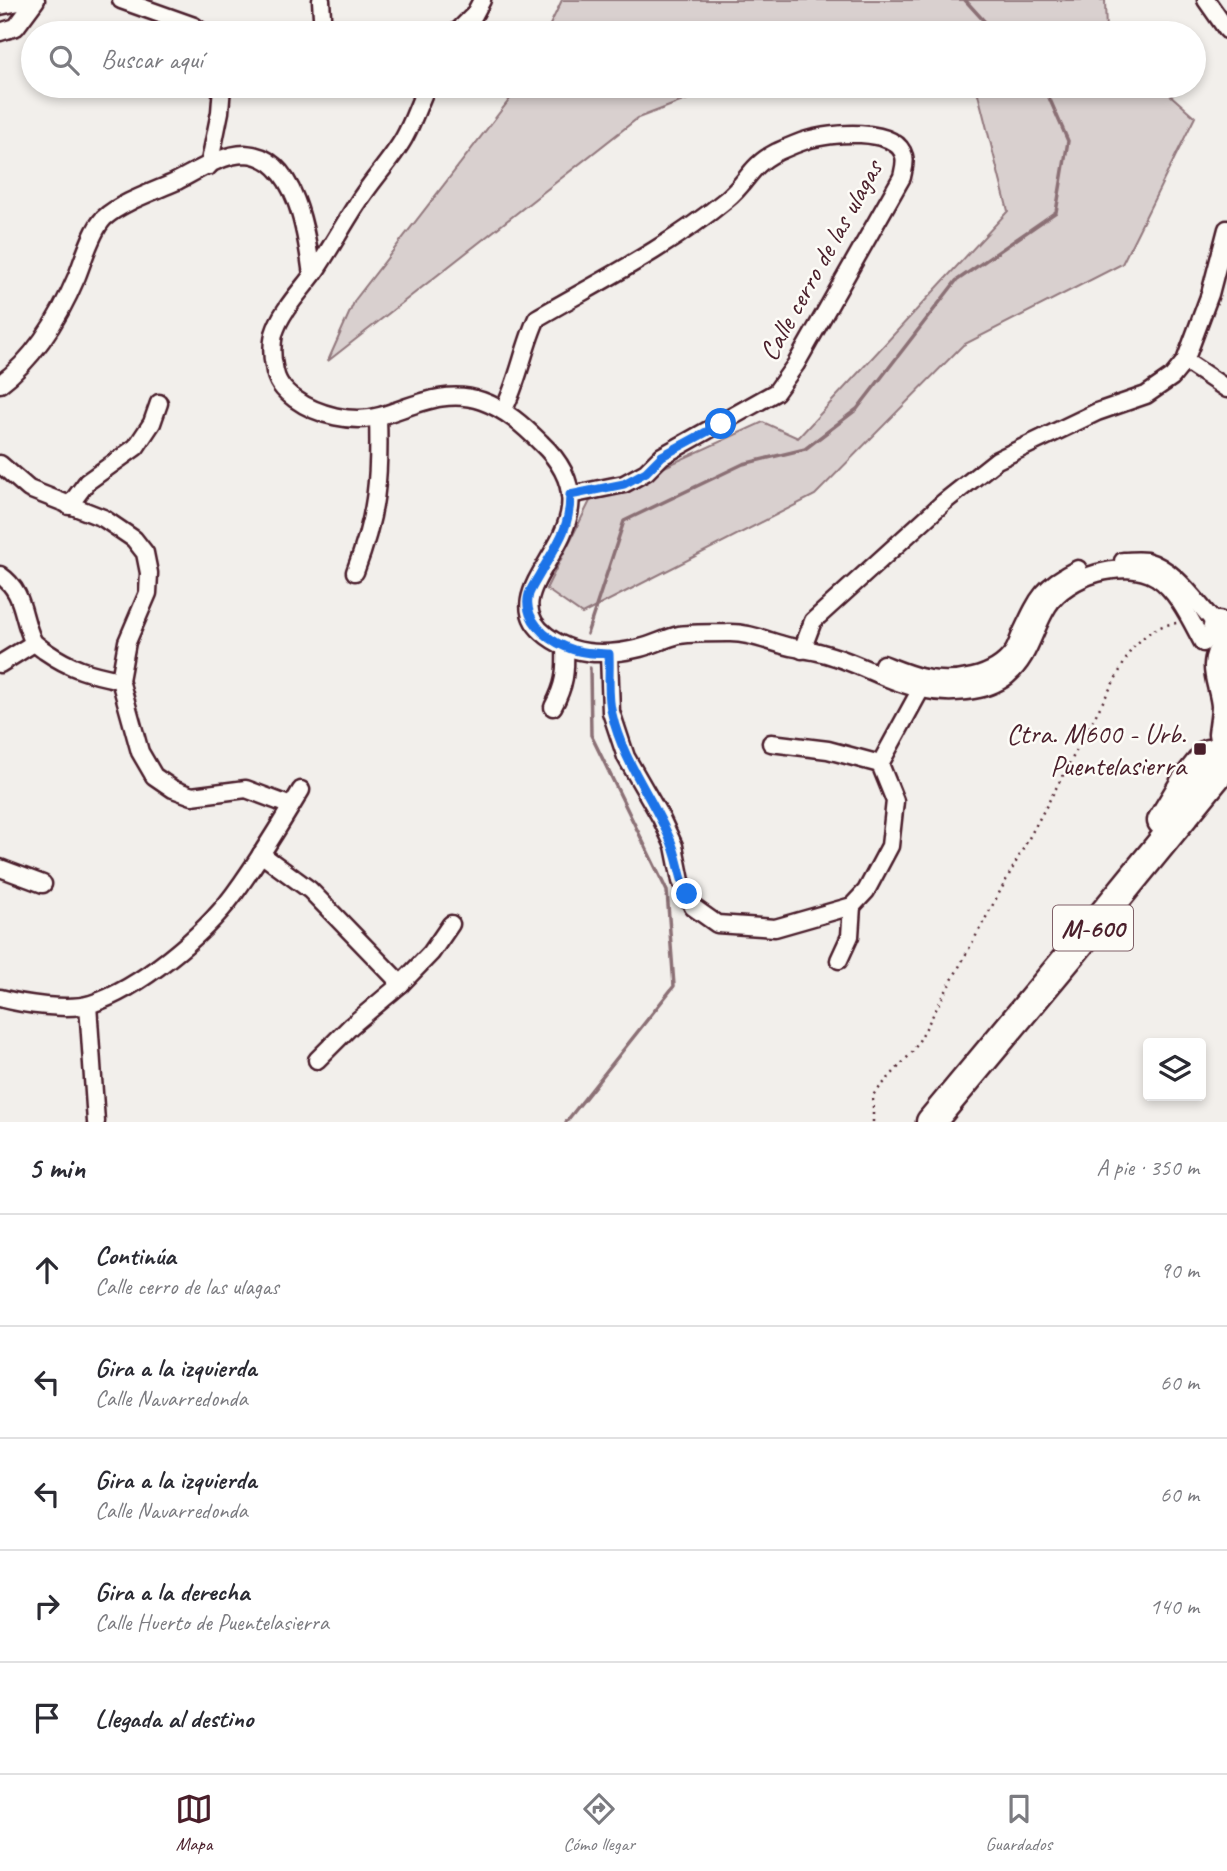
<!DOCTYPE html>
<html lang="es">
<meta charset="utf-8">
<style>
:root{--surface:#fff;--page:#f2f2f3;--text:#2b2b33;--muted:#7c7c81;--line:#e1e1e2;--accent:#4a1f2b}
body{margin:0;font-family:Caveat,sans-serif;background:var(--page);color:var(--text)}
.controls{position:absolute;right:21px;bottom:21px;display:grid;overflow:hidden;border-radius:7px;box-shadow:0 4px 10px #0003}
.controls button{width:63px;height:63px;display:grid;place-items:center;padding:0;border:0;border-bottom:2px solid var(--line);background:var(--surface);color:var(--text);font:35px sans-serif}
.stop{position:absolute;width:21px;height:21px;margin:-16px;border:5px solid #1a73e8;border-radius:50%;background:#fff}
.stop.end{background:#1a73e8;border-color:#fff;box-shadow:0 2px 7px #0008}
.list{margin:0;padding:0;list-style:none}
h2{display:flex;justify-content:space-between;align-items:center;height:91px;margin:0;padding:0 28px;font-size:30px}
h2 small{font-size:23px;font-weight:400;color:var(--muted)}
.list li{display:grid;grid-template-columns:46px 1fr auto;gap:21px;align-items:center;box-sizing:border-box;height:112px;padding:0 28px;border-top:2px solid var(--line)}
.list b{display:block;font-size:26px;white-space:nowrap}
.list p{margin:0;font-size:23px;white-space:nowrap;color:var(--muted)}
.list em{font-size:23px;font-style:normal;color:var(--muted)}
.icon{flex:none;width:38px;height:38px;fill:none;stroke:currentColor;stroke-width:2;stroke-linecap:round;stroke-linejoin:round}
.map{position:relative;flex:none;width:1227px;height:1122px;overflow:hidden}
.search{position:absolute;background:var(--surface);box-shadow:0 4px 10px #0003;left:21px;right:21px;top:21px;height:77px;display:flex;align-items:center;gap:18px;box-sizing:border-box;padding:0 24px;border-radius:38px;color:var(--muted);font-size:26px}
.sheet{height:651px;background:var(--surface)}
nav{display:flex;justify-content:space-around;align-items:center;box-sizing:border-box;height:98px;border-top:2px solid var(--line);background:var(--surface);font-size:19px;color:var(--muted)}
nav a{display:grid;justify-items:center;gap:4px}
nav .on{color:var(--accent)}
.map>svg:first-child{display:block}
.green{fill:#d9d0cf;stroke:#92787d;stroke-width:2}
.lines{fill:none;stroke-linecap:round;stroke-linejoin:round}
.stream{stroke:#8b6f75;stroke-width:3.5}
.street-casing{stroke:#4a1f2b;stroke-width:21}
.highway-casing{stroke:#4a1f2b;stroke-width:33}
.path{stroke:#4a1f2b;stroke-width:2.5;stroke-dasharray:2 5;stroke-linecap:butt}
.street{stroke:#fdfcf7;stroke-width:16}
.highway{stroke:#fdfcf7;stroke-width:28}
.route{stroke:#1a73e8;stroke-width:9}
.poi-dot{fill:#4a1f2b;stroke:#fdfcf7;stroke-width:2.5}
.labels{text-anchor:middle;stroke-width:5;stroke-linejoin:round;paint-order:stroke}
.shield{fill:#fdfcf7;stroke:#806168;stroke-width:2}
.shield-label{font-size:26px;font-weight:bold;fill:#4a1f2b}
.street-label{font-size:28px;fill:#4a1f2b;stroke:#fdfcf7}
.poi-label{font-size:28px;fill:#4a1f2b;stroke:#fdfcf7;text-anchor:end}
</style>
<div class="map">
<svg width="1227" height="1122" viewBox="0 0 1227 1122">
<rect width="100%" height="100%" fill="#f2efeb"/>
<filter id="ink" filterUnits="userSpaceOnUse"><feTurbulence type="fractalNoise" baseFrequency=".0143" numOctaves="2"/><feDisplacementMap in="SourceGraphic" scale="14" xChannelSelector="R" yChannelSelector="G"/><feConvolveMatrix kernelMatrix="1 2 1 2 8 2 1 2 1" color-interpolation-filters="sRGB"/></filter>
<g filter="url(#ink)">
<g class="green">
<path d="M562,0H1105L1106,33H546Z"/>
<path d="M520,86H722L638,118L328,361L355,300Z"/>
<path d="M976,86H1160L1195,117L1122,264L963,345L815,495L582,614L546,589L590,501L763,422L798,438L1008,211Z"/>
</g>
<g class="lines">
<g class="stream">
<path d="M965,0L995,33"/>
<path d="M587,634L624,521L743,464L805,449L857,409L956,281L1056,212L1068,141L1044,86"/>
<path d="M566,1122L674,986L667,891L591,735L590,668"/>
</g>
<g class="street-casing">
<g id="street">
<path d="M121,0L194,26L203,33"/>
<path d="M321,0L323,33"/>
<path d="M1206,0L1227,30"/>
<path d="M0,6L28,0"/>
<path d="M0,32L16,27L36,0"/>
<path d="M456,33L474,15L482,0"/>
<path d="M427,86C419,103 413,122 404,138C391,161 371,181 357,204C342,227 329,251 314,273C300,292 281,311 274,334C272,344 272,357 274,366C276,382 283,390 295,399C317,415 353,424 380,416C414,406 446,388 482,401C505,409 524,426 541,443C631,528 480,586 547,636C575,657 608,656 640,648C653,645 666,638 679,635C694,633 711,633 727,633C746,632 765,640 783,645C796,649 809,649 822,653C856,661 887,682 921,689C948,695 986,693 1007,676C1030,657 1033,630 1048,606C1067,576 1124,558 1156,577C1178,591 1191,621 1203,643L1222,621"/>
<path d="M209,166L220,112L222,86"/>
<path d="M1185,361L1227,389"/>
<path d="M0,384C35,358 60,316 77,276C83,261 92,230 104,218C120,203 155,191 175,182C195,172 222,154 245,154C297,156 307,237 312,275"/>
<path d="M503,411C519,381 523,348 537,318C601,281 670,246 727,199C748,182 749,166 777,152C786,148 797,143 807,140C829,133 896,126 904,156C906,163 903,171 902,177L796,364L776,392L662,456L646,472L624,484L570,495"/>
<path d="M0,464L29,489L103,518L134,539L145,553L149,573L148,593L127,642L120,680L140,752L154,776L173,789L192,796L246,789L291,806"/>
<path d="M69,506L87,482L136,447L152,423L159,403"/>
<path d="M1123,561C1130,561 1139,560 1146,561C1176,569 1197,604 1218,626"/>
<path d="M355,572C377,515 380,477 378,417"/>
<path d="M0,575C25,592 21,616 33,641C36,645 41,648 45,651C71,669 90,674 120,680"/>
<path d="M802,650L813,621L944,502L997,460L1097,412L1146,395L1172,377L1185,361L1210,294L1227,229"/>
<path d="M609,654L611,712L626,757L661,818L674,846L681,881L693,907L717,924L775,928L852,906L866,891L890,846L895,801L880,764L921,689L924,678"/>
<path d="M0,664L34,643"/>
<path d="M883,664C896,669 910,675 924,678C954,684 995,678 1013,652C1017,646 1019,638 1022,632C1038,598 1043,586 1078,569"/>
<path d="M553,707C565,685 566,672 565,647"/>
<path d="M771,743L828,750L880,764"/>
<path d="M261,854L310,890L401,984"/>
<path d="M0,868L43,884"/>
<path d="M839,960L850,936L852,906"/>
<path d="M0,998C22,1004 68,1011 91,1004C139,989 204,935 234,894C258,861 280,825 301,790"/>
<path d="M88,1005L96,1122"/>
<path d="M317,1060L351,1026L401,984L431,953L451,924"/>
</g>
</g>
<g class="highway-casing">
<g id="highway">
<path d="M1218,626L1227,632"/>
<path d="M1223,734C1224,725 1226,715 1226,706C1225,686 1210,663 1227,647"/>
<path d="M1200,774L1227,740"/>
<path d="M1162,821L1185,783L1208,754"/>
<path d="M931,1122L1071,954L1227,763"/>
</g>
</g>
<path class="path" d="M873,1122V1095L914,1050L1131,650C1146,634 1154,626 1177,623"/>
<use href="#street" class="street"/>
<use href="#highway" class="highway"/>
</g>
</g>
<g class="lines" filter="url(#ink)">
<path class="route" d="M687,894C679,876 678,855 669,837C651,796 622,759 612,714C607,696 610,673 609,654C594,653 579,653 566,647C546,639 522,618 529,594C532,586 538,578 542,570C558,543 570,528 570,495L624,484L646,472L662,456L721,424"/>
</g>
<rect class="poi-dot" x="1193" y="742" width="14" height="14" rx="3.5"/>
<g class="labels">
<rect class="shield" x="1053" y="905.5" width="80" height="45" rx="5"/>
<g class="shield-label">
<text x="1093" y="937">M-600</text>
</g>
<g class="street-label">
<text transform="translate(820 260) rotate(-61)" y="10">Calle cerro de las ulagas</text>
</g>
<g class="poi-label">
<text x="1186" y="743">Ctra. M600 - Urb.<tspan x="1186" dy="32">Puentelasierra</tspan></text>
</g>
</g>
</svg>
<div class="controls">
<button><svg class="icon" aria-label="layers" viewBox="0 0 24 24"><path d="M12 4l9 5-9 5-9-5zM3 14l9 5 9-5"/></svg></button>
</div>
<div class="stop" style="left:721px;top:424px"></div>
<div class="stop end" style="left:687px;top:894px"></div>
<div class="search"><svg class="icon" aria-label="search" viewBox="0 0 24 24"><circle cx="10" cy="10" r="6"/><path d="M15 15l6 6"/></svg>Buscar aquí</div>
</div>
<section class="sheet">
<h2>5 min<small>A pie · 350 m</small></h2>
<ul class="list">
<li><svg class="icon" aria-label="ahead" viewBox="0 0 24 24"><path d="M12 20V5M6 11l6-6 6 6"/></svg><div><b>Continúa</b><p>Calle cerro de las ulagas</p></div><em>90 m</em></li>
<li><svg class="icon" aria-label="left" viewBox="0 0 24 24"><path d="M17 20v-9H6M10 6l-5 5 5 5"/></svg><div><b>Gira a la izquierda</b><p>Calle Navarredonda</p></div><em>60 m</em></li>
<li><svg class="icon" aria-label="left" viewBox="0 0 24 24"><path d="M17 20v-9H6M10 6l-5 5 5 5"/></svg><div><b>Gira a la izquierda</b><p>Calle Navarredonda</p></div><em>60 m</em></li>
<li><svg class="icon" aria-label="right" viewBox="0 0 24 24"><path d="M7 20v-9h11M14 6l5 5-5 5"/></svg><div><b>Gira a la derecha</b><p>Calle Huerto de Puentelasierra</p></div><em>140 m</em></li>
<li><svg class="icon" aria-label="arrive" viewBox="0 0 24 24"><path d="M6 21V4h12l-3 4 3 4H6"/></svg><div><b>Llegada al destino</b></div></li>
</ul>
</section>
<nav>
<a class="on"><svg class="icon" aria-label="map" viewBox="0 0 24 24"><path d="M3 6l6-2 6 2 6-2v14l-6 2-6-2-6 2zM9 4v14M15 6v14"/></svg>Mapa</a>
<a><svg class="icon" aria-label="directions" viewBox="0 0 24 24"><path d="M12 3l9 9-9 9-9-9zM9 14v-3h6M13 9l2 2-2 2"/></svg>Cómo llegar</a>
<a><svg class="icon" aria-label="saved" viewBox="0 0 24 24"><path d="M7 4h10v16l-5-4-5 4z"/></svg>Guardados</a>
</nav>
